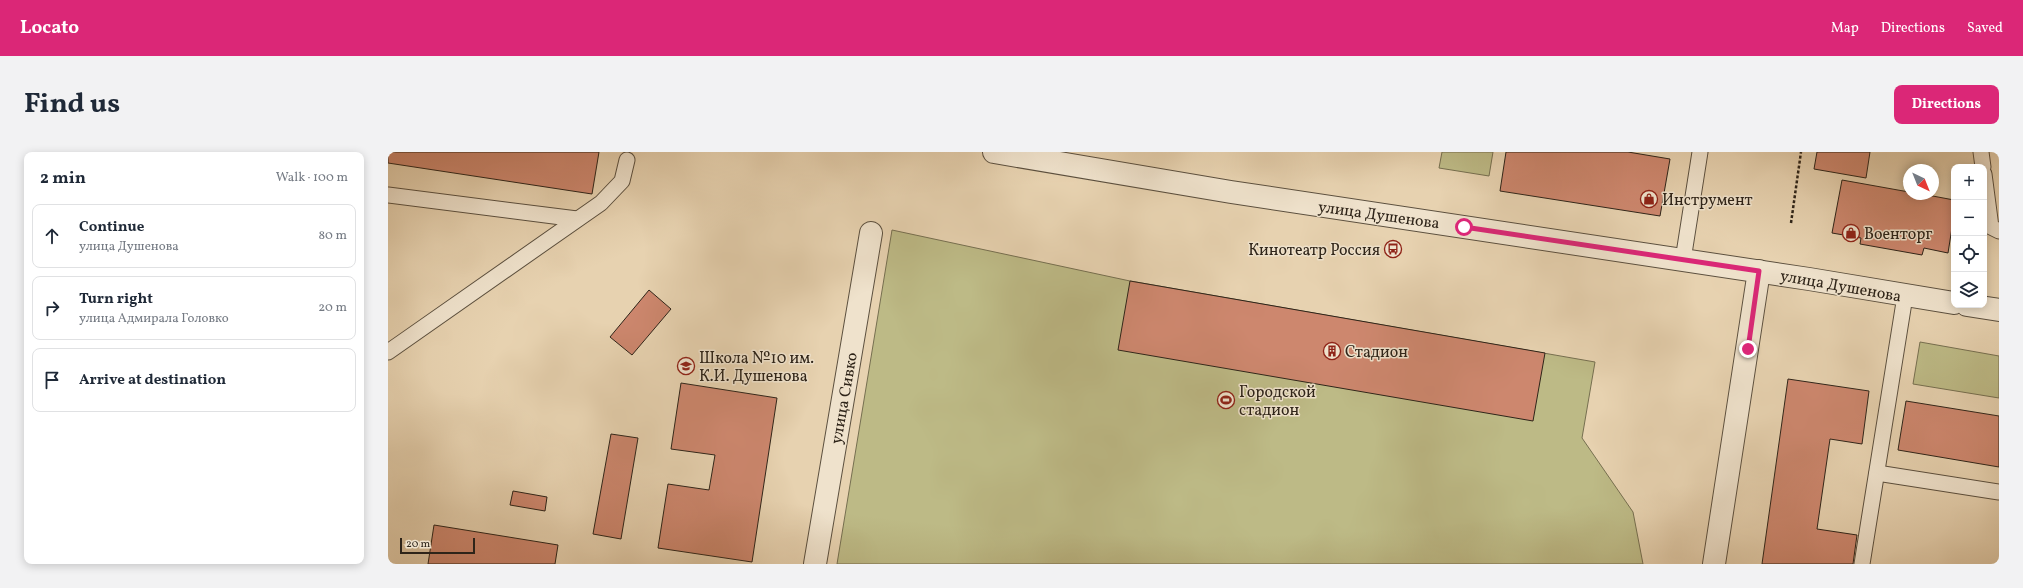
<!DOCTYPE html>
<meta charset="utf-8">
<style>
:root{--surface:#fff;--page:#f2f2f3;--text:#1f2937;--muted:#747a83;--line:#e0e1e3;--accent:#db2777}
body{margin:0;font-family:Vollkorn,serif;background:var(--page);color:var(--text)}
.controls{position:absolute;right:12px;top:12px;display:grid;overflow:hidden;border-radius:8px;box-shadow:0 2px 10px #0003}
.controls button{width:36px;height:36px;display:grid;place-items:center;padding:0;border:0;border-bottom:1px solid var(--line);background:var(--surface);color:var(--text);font:20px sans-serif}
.compass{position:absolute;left:1515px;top:12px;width:36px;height:36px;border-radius:50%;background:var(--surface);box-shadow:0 2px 10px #0003;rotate:137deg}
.scale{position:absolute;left:12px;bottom:10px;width:75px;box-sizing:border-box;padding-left:4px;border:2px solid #2e2419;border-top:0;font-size:11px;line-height:14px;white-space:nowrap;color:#2e2419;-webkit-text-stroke:3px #efe2cc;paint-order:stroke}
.stop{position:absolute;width:12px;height:12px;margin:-9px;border:3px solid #db2777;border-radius:50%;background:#fff}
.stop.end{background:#db2777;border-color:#fff;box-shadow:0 1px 4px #0008}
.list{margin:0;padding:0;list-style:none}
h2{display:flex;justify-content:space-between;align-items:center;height:52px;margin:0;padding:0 16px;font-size:17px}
h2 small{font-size:13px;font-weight:400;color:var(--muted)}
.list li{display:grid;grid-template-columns:26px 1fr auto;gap:12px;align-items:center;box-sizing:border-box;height:64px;margin:0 8px 8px;padding:0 8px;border:1px solid var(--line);border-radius:8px}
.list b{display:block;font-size:15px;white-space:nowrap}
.list p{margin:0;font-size:13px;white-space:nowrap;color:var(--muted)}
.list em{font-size:13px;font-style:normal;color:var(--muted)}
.icon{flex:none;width:22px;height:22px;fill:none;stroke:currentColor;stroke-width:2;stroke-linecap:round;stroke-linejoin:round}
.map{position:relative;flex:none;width:1611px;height:412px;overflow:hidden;border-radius:8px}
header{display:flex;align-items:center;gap:24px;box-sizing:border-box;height:56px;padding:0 20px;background:var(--accent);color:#fff}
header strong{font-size:19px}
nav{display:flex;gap:22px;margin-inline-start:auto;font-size:14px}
.intro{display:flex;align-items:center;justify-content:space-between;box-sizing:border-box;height:96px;padding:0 24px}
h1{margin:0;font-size:28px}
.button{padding:10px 18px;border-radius:8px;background:var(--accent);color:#fff;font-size:14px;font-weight:700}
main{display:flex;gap:24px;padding:0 24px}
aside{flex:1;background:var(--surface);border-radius:8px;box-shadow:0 2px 10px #0003}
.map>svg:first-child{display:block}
.green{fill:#bdba86;stroke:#766f50}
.building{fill:#cd876e;stroke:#2e2419}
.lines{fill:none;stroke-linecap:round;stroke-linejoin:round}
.service-casing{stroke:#5c503f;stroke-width:17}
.minor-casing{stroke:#5c503f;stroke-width:24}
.tertiary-casing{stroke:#5c503f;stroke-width:24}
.path{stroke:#2e2419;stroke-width:2.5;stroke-dasharray:3 2;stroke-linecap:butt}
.service{stroke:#efe2cc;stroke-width:15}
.minor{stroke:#efe2cc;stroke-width:22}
.tertiary{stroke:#efe2cc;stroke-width:22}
.route{stroke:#db2777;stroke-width:5}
.labels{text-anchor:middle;stroke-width:3;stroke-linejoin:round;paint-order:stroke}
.poi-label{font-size:16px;fill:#2e2419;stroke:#efe2cc;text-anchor:start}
.street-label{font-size:16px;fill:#2e2419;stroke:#efe2cc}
</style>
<header>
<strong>Locato</strong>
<nav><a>Map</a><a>Directions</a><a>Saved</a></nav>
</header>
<div class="intro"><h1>Find us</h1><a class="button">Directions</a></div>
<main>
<aside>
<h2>2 min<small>Walk · 100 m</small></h2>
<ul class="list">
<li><svg class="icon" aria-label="ahead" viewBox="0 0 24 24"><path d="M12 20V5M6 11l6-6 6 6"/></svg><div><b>Continue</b><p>улица Душенова</p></div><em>80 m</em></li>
<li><svg class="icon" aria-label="right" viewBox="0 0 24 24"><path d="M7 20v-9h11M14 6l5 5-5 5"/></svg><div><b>Turn right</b><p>улица Адмирала Головко</p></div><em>20 m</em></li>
<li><svg class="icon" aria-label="arrive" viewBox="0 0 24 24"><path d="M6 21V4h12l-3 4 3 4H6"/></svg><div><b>Arrive at destination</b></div></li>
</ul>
</aside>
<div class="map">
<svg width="1611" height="412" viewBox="0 0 1611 412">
<rect width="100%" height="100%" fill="#e7d2b0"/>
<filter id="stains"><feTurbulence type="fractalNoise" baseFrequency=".005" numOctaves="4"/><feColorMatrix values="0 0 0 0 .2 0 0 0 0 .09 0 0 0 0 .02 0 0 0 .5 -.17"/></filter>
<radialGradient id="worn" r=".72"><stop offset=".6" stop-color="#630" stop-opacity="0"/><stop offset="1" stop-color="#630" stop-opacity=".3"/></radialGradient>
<g class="green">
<path d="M1054,0H1105L1101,24L1051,16Z"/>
<path d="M504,78L742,129L1207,210L1194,286L1245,360L1255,412H449Z"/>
<path d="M1532,190L1611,204V246L1525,232Z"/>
</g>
<g class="building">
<path d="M0,0H211L204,42L0,11Z"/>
<path d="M1118,0H1240L1282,7L1272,64L1112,39Z"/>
<path d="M1429,0H1482L1478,26L1426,17Z"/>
<path d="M1454,28L1521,40V42H1534L1566,48V63L1560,101L1536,96L1534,103L1472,92L1473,86L1444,81Z"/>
<path d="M742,129L1157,201L1145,269L730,198Z"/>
<path d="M261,138L283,157L244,203L222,185Z"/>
<path d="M1400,227L1481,239L1474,292L1442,287L1429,377L1469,383L1465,412H1374Z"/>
<path d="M293,231L389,246L364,410L270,396L280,332L321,338L327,303L283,297Z"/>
<path d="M1518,249L1611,264V315L1510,298Z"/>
<path d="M223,282L250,286L233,387L205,382Z"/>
<path d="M125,339L159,345L157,359L122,353Z"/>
<path d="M46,373L170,393L167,412H40Z"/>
</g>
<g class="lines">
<g class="service-casing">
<g id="service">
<path d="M1593,0L1595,15"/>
<path d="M1596,22L1603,75L1611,79"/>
<path d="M0,43L189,67"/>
<path d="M1295,108L1312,0"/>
<path d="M0,200L213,51L234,29L239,8"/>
<path d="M1489,321L1611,340"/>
<path d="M1474,412L1517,144"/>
</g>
</g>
<g class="minor-casing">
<path id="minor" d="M427,412L483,81"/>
</g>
<g class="tertiary-casing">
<g id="tertiary">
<path d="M606,0L843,40L1421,127L1566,151"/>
<path d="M1579,153L1611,158"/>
<path d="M1326,412L1371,119"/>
</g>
</g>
<path class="path" d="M1403,71L1413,0"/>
<use href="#service" class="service"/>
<use href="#minor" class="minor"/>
<use href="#tertiary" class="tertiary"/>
</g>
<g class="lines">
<path class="route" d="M1076,75L1371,119L1360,197"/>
</g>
<defs>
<g id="shop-ring" transform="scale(0.9)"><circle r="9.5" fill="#efe2cc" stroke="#8f2418" stroke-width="1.5"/><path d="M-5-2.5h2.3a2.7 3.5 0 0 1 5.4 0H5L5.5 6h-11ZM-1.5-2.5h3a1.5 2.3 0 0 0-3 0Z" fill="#8f2418"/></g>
<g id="bus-ring" transform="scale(0.9)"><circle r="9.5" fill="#efe2cc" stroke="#8f2418" stroke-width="1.5"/><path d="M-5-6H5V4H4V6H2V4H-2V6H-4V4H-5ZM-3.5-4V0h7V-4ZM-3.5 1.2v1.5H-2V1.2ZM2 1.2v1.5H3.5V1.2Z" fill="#8f2418"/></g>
<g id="building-ring" transform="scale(0.9)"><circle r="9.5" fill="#efe2cc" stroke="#8f2418" stroke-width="1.5"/><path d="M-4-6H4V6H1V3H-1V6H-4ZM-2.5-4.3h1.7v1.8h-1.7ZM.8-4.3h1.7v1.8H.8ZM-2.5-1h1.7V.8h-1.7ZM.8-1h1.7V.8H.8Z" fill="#8f2418"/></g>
<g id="school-ring" transform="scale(0.9)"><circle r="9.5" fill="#efe2cc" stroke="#8f2418" stroke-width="1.5"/><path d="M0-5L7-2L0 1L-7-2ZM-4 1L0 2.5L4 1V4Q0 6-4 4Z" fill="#8f2418"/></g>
<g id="stadium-ring" transform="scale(0.9)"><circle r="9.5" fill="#efe2cc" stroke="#8f2418" stroke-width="1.5"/><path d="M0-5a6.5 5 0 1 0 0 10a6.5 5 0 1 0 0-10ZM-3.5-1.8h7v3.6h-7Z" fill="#8f2418"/></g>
</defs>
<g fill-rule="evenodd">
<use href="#shop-ring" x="1261" y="47"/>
<use href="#shop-ring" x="1463" y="81"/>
<use href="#bus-ring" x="1005" y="97"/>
<use href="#building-ring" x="944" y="199"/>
<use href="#school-ring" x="298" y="214"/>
<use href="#stadium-ring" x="838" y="248"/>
</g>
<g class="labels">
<g class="poi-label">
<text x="1274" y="53">Инструмент</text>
<text x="1476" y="87">Военторг</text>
<text x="992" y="103" text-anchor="end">Кинотеатр Россия</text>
<text x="957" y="205">Стадион</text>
<text x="311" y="211">Школа №10 им.<tspan x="311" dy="18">К.И. Душенова</tspan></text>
<text x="851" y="245">Городской<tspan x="851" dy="18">стадион</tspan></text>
</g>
<g class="street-label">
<text transform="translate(991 62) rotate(8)" y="6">улица Душенова</text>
<text transform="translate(1453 133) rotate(10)" y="6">улица Душенова</text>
<text transform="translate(455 246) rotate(-80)" y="6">улица Сивко</text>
</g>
</g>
<rect width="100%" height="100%" filter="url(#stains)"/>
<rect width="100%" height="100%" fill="url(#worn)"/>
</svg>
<div class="controls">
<button>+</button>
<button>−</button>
<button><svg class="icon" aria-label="locate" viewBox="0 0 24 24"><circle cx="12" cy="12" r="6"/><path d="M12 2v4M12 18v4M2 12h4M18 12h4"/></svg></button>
<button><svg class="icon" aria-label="layers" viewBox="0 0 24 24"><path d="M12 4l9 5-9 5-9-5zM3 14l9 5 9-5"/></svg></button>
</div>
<svg class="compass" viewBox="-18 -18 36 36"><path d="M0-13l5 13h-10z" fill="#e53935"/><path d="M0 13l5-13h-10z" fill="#747a83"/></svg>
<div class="scale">20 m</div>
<div class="stop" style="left:1076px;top:75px"></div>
<div class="stop end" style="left:1360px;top:197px"></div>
</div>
</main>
